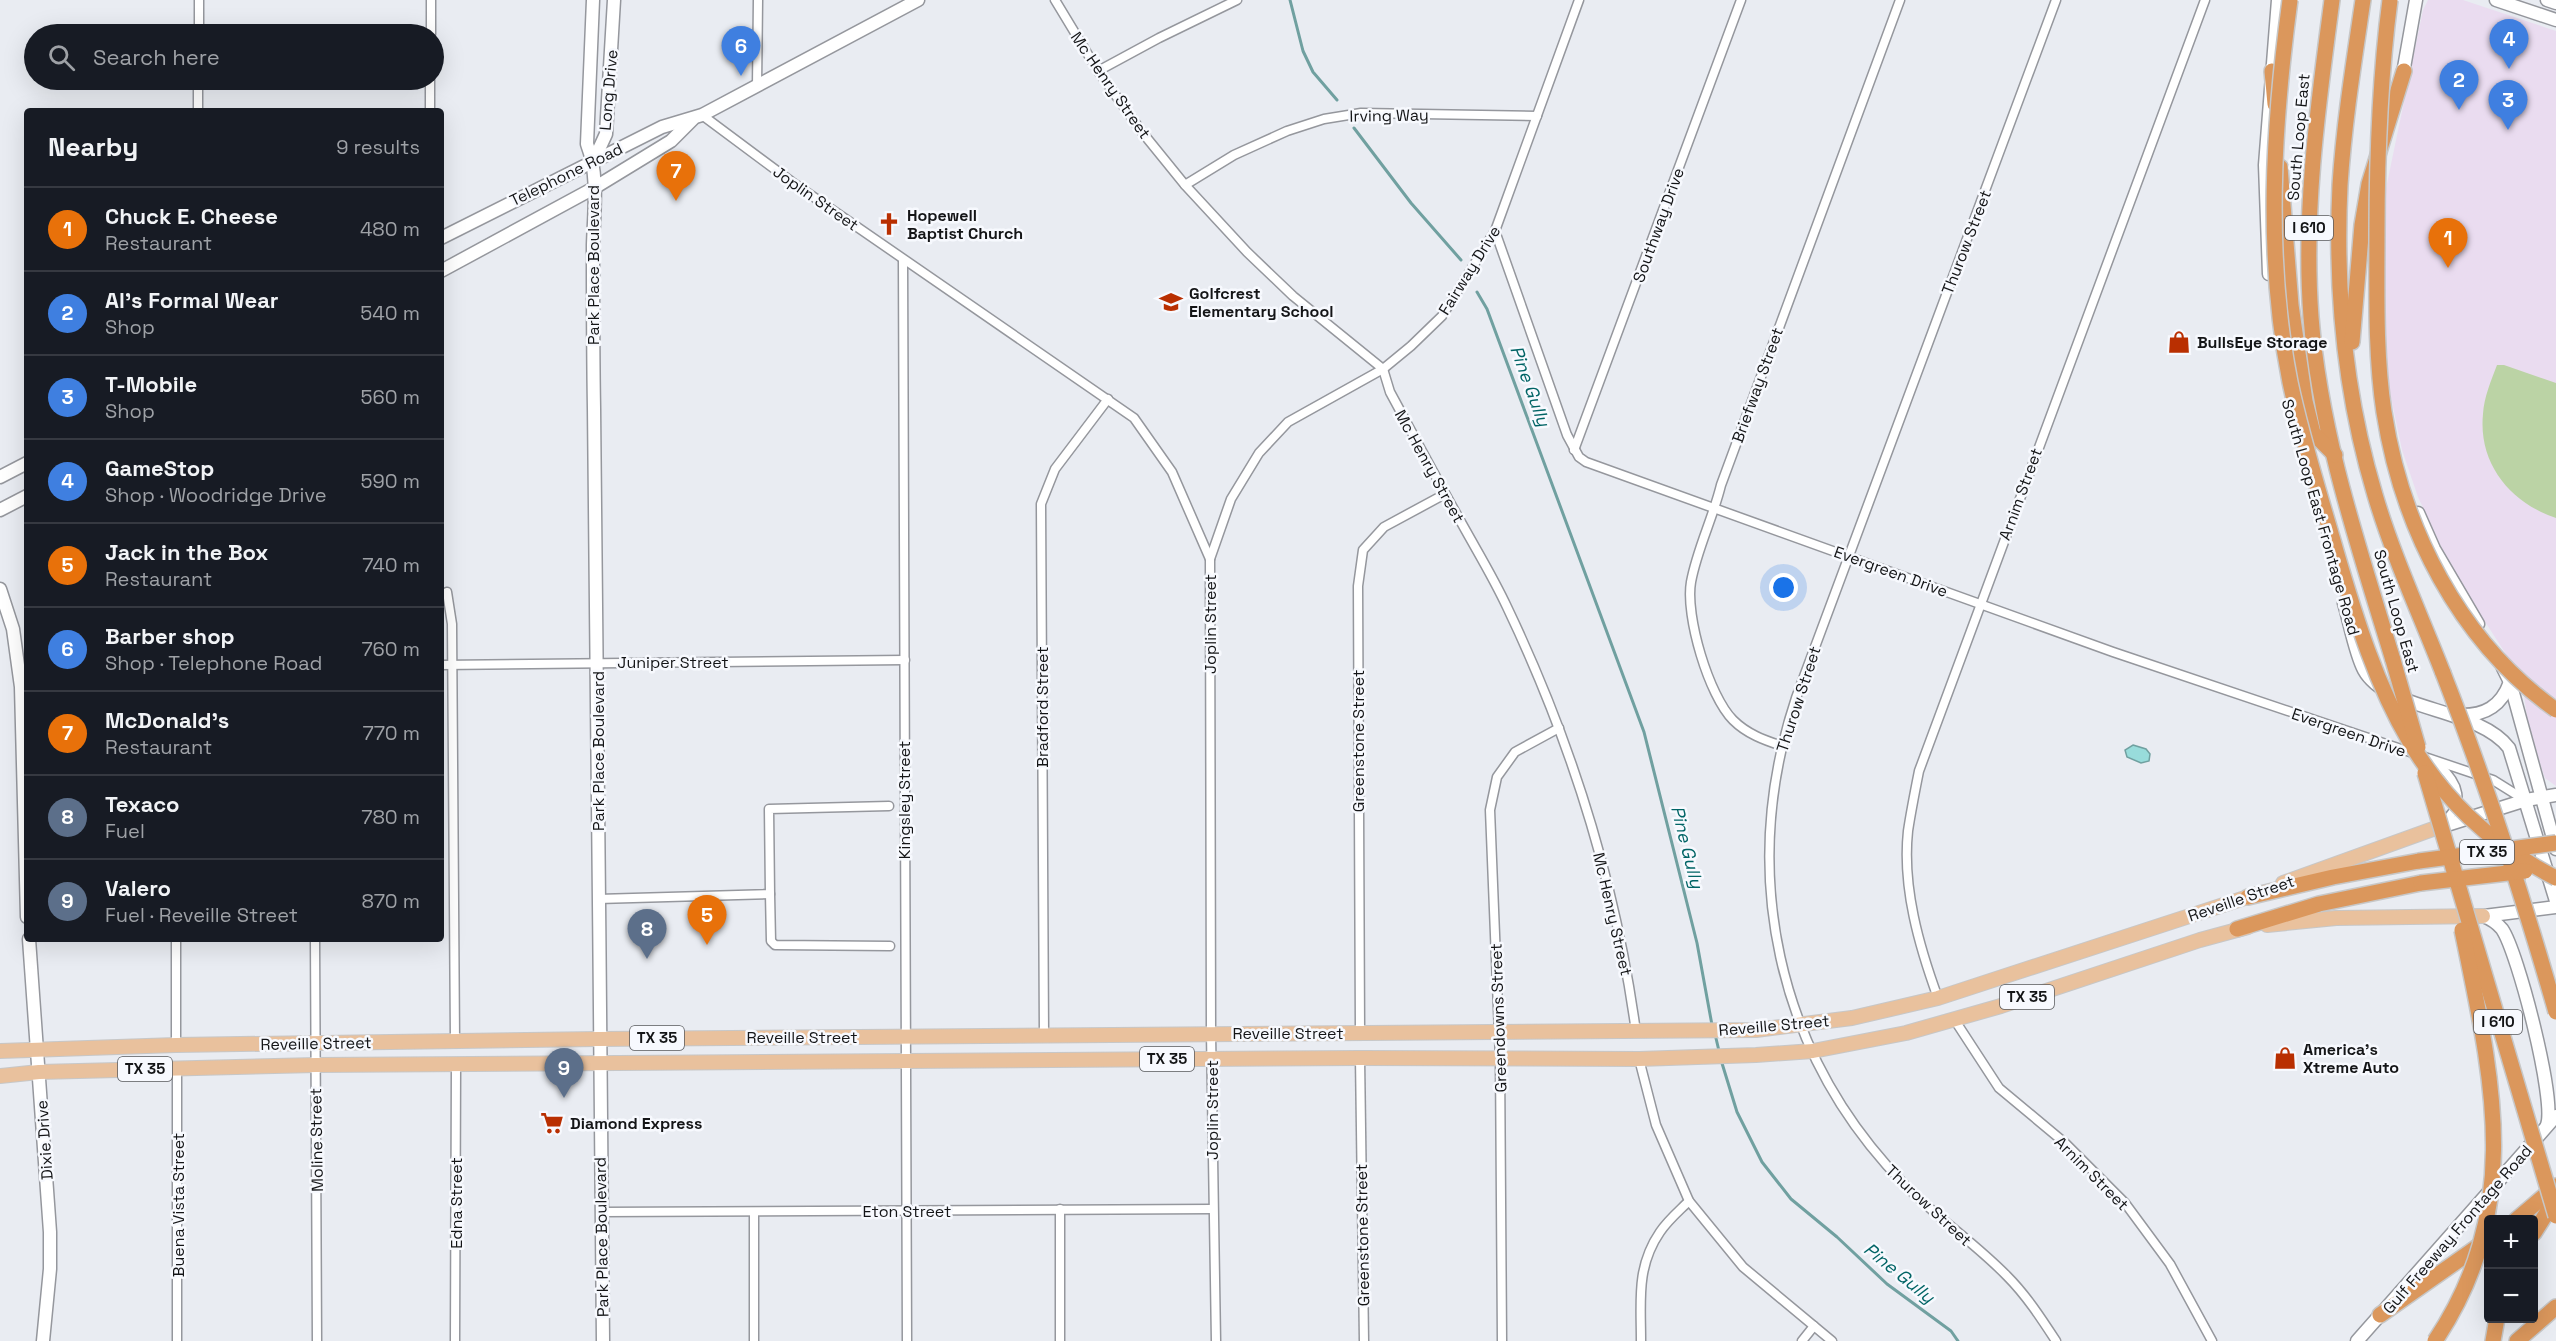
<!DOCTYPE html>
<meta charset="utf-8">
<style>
:root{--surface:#171b24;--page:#242831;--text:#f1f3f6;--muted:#9ea1a6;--line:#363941;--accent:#d89b88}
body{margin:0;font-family:"Space Grotesk",sans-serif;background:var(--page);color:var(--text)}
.controls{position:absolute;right:18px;bottom:18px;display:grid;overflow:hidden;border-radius:6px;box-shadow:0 6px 24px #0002}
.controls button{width:54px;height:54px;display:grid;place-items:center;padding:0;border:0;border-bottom:2px solid var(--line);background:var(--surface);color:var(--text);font:30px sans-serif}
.you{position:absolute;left:1784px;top:588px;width:21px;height:21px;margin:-15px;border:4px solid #fff;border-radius:50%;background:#1a73e8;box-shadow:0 0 0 9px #1a73e833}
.badge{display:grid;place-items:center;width:39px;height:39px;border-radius:50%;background:var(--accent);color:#fff;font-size:20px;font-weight:700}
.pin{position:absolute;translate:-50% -50px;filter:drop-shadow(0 2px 3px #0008)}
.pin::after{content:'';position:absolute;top:32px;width:21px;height:18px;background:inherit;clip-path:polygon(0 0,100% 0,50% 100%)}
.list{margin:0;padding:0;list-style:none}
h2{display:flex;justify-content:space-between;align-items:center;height:78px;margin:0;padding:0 24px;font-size:26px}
h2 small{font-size:20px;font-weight:400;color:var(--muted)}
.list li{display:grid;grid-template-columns:39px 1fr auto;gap:18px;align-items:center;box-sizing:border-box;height:84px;padding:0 24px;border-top:2px solid var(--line)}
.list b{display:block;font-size:22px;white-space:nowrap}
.list p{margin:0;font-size:20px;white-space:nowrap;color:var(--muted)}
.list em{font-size:20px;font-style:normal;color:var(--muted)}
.icon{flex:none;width:33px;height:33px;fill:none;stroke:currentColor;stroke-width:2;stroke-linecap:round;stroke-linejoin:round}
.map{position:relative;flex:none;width:2556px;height:1341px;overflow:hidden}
.search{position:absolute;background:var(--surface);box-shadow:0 6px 24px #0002;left:24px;top:24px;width:420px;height:66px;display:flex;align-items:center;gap:15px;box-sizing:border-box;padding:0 21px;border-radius:33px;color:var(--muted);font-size:22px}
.panel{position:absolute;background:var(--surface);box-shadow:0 6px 24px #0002;left:24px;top:108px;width:420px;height:834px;border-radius:6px}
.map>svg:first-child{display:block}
.commercial{fill:#eadcf0}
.green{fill:#bbd3a5}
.water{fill:#98dcdb;stroke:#70a0a0;stroke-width:1.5}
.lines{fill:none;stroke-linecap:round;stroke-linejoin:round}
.stream{stroke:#70a0a0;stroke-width:3}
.street-casing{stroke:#95979d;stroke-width:11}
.secondary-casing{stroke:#95979d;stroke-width:15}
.primary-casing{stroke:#c7c7c7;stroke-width:16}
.highway-casing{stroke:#c7c7c7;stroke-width:18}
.street{stroke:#fff;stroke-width:8}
.secondary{stroke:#fff;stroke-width:12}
.primary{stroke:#e9c19d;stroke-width:14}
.highway{stroke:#db975c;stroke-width:15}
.highway-bridge-casing{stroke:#c7c7c7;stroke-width:18;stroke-linecap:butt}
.highway-bridge{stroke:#db975c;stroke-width:15}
.labels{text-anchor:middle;stroke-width:5;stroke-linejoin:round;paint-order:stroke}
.shield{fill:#f7f9fe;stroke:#58595c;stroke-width:1.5}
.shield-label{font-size:15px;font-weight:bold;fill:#141517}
.street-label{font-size:16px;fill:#141517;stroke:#f7f9fe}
.poi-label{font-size:16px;font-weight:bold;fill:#141517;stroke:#f7f9fe;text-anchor:start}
.water-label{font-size:18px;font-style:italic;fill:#006465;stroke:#f7f9fe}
</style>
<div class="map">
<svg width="2556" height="1341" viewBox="0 0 2556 1341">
<rect width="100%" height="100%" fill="#e9ecf2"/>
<path class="commercial" d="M2428,0H2463L2556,31V786L2545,778L2541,767L2527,718L2522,679L2453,572L2418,497L2402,450L2382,355L2384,198L2423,10Z"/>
<path class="green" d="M2497,365H2504L2556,383V518C2511,503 2478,464 2483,414C2484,397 2491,381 2497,365Z"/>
<path class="water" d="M2133,745L2146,749L2150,754L2149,761L2141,763L2127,757L2125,750Z"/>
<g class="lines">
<g class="stream">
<path d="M1290,0L1303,51L1313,72L1337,100"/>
<path d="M1354,128L1411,203L1461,260"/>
<path d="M1477,292L1487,309L1644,732L1697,943L1712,1025"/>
<path d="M1715,1034L1719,1051"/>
<path d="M1721,1060L1737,1112L1762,1162L1791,1199L1837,1237L1887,1284L1951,1331L1958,1341"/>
</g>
<g class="street-casing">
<g id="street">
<path d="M1055,0L1098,71L1142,132L1185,185L1247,252L1293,296L1383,369L1390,392C1415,438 1440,485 1466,531C1480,556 1495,581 1507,607C1571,741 1616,885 1636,1032"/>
<path d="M199,34V0"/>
<path d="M431,34V0"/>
<path d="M1098,71L1159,38L1237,0"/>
<path d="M757,86L758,0"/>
<path d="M198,111V80"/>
<path d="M430,111V80"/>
<path d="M702,115L792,182L1134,418L1172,472L1210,559L1211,1033L1216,1341"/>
<path d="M1185,185L1234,155L1287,131L1324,119L1361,113L1537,116"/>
<path d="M1495,231L1567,435L1579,457L1586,462L2113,652L2493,780L2525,800"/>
<path d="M903,260L907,1341"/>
<path d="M1574,450L1741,0"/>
<path d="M1210,559L1231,499L1259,453L1288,422L1383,369L1411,346L1442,316L1495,231L1579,0"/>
<path d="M447,592L452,624L455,1041"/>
<path d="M441,665L905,660"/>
<path d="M1782,746C1764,740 1747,734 1733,720C1709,696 1685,616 1691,582C1697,549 1713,518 1721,485L1900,0"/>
<path d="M2436,763C2459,782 2468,804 2440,825"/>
<path d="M770,894L771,941L775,945L890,946"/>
<path d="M598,899L770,894L769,809L889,806"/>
<path d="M176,939V1045"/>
<path d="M315,939L317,1341"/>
<path d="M1938,998C1919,946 1902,887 1908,831C1911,811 1915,791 1919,771L2205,0"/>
<path d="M1954,1019L1999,1088L2065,1143L2125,1203L2170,1264L2212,1341"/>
<path d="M1360,1032L1358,586L1363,550L1384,527L1445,494"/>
<path d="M1044,1034L1041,504L1055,469L1108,399"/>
<path d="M1360,1058L1364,1341"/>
<path d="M1639,1059L1656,1125L1689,1201L1743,1267L1832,1341"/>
<path d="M177,1068V1341"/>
<path d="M1060,1209V1341"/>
<path d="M602,1212L1213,1209"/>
<path d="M455,1341L456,1065"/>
<path d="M754,1341V1212"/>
<path d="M1502,1341L1500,1059L1490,810L1497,777L1515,752L1559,728"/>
<path d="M1641,1341C1641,1301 1636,1267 1660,1232C1668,1220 1679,1211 1689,1201"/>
<path d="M1802,1341L1814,1326"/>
<path d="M2056,1341C2041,1318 2026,1295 2007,1276C1975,1243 1937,1218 1905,1185C1776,1053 1738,872 1796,698L2056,0"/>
</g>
</g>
<g class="secondary-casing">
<g id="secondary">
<path d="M593,0L587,144C599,175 594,212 593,245C593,299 593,353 594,408C599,719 599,1030 603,1341"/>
<path d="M2496,0L2556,20"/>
<path d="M2547,0L2556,3"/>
<path d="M2402,79L2416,0"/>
<path d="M594,160L606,134L614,0"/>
<path d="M441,238L662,127L702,115L918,0"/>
<path d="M441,271L594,188L671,141L693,119"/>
<path d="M2269,274L2265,165L2278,0"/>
<path d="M0,477L27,463"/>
<path d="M0,510L27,496"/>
<path d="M2418,513L2434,549L2478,624"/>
<path d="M0,589L13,629L21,687L27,917"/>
<path d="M2344,603C2350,623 2355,653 2364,670C2387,712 2478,707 2509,748L2556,901"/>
<path d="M2503,668L2510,682L2556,849"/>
<path d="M2459,715C2484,716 2501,707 2510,682"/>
<path d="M2434,829L2526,800L2556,795"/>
<path d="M2483,916C2491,919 2497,923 2502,929C2518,952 2556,1100 2547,1125"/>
<path d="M2484,916L2556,907"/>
<path d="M29,939L50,1232V1269L43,1341"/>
<path d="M2357,1341L2556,1116"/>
</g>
</g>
<g class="primary-casing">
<g id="primary">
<path d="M2283,883L2433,829"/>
<path d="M2267,925L2336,918L2483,916"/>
<path d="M0,1051L176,1045L598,1039L1756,1030L1852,1018L1938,998L2257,894"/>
<path d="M0,1076L39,1072L316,1065L1360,1058L1639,1059L1756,1055L1813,1051L1906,1033L2001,1006L2200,940L2248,927"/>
</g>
</g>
<g class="highway-casing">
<g id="highway">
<path d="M2332,0C2318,105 2303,210 2311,317C2320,434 2359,548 2393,660"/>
<path d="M2363,0C2354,61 2344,123 2340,185C2335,288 2345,395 2375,495C2393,556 2420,614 2443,673"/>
<path d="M2272,71L2275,104"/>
<path d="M2280,167L2291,305L2305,401L2313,433L2335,455"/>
<path d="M2352,342L2362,225L2369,184L2404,71"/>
<path d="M2248,897L2333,877L2419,861"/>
<path d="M2237,929L2319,904L2421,883"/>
<path d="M2516,1220L2556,1186"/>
<path d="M2534,1233L2556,1198"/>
<path d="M2380,1315L2486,1241"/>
<path d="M2493,1341L2497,1318"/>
<path d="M2517,1341L2556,1307"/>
</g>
</g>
<use href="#street" class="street"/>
<use href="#secondary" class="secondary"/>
<use href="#primary" class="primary"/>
<use href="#highway" class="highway"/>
<g class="highway-bridge-casing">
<g id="highway-bridge">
<path d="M2290,0C2273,126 2265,256 2290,382C2302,439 2320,495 2336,551C2377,692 2417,807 2556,878"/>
<path d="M2390,0C2380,76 2377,154 2377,231C2377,290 2375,353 2384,412C2402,528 2459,641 2556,710"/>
<path d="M2393,660L2418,747"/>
<path d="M2443,673C2487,785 2523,897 2556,1012"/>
<path d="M2425,773L2556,1216"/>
<path d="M2419,861L2556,843"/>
<path d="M2421,883L2525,871"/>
<path d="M2435,1341C2525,1206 2492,1077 2462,930"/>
</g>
</g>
<use href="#highway-bridge" class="highway-bridge"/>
</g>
<defs>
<g id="church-bare" transform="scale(1.8)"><path d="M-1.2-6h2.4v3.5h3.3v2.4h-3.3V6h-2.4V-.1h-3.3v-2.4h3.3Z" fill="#b92f01" stroke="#f7f9fe" stroke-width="2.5" paint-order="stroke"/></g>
<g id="school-bare" transform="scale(1.8)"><path d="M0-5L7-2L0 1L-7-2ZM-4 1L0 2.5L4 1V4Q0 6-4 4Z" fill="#b92f01" stroke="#f7f9fe" stroke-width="2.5" paint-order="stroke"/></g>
<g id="shop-bare" transform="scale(1.8)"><path d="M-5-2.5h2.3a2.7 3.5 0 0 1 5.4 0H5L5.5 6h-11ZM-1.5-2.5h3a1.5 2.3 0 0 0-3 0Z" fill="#b92f01" stroke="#f7f9fe" stroke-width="2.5" paint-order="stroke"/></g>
<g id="supermarket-bare" transform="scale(1.8)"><path d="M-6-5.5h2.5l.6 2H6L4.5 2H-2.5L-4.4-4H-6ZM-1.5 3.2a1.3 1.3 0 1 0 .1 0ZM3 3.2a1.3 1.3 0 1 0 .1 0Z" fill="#b92f01" stroke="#f7f9fe" stroke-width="2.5" paint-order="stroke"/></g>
</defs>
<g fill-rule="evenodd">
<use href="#church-bare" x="889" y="224"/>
<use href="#school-bare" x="1171" y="302"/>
<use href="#shop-bare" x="2179" y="342"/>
<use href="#shop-bare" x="2285" y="1058"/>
<use href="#supermarket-bare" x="552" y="1123"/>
</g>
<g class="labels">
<g class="shield">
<rect x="2285" y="216" width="48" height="24" rx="4.5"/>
<rect x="2460" y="840" width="54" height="24" rx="4.5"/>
<rect x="2000" y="985" width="54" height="24" rx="4.5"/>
<rect x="2474" y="1010" width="48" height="24" rx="4.5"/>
<rect x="630" y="1026" width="54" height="24" rx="4.5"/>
<rect x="1140" y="1047" width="54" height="24" rx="4.5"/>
<rect x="118" y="1057" width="54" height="24" rx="4.5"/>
</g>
<g class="shield-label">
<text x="2309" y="233">I 610</text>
<text x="2487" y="857">TX 35</text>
<text x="2027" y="1002">TX 35</text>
<text x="2498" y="1027">I 610</text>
<text x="657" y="1043">TX 35</text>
<text x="1167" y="1064">TX 35</text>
<text x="145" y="1074">TX 35</text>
</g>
<g class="street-label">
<text transform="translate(1111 85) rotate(55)" y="6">Mc Henry Street</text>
<text transform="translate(608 90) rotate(-85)" y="6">Long Drive</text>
<text transform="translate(1389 115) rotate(-1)" y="6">Irving Way</text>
<text transform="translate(2298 137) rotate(-85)" y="6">South Loop East</text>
<text transform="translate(566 174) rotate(-26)" y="6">Telephone Road</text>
<text transform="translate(816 198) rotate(35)" y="6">Joplin Street</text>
<text transform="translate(1658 225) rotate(-70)" y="6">Southway Drive</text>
<text transform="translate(1966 242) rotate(-69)" y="6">Thurow Street</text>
<text transform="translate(593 265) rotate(-90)" y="6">Park Place Boulevard</text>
<text transform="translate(1469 270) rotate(-58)" y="6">Fairway Drive</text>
<text transform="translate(1757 385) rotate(-70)" y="6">Briefway Street</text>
<text transform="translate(1430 466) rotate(61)" y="6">Mc Henry Street</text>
<text transform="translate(2020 494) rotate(-70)" y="6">Arnim Street</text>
<text transform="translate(2321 517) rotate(74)" y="6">South Loop East Frontage Road</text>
<text transform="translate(1891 571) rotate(20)" y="6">Evergreen Drive</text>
<text transform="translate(2397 611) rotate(74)" y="6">South Loop East</text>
<text transform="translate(1210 624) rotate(-90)" y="6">Joplin Street</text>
<text x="673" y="668">Juniper Street</text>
<text transform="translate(1798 699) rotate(-72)" y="6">Thurow Street</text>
<text transform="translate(1042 707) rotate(-90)" y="6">Bradford Street</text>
<text transform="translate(2349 732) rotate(19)" y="6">Evergreen Drive</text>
<text transform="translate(1358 741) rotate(-90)" y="6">Greenstone Street</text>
<text transform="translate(598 751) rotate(-90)" y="6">Park Place Boulevard</text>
<text transform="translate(904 800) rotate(-90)" y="6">Kingsley Street</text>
<text transform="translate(2241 898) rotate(-19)" y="6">Reveille Street</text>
<text transform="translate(1613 914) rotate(77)" y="6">Mc Henry Street</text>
<text transform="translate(1498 1018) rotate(-92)" y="6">Greendowns Street</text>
<text transform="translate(1774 1025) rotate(-5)" y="6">Reveille Street</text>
<text x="1288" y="1039">Reveille Street</text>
<text x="802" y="1043">Reveille Street</text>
<text transform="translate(316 1043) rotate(-1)" y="6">Reveille Street</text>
<text transform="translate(1212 1110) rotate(-90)" y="6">Joplin Street</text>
<text transform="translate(44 1140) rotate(-94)" y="6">Dixie Drive</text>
<text transform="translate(316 1140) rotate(-91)" y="6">Moline Street</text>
<text transform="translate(2092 1173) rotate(45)" y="6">Arnim Street</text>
<text transform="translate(456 1203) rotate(-90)" y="6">Edna Street</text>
<text transform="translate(178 1205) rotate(-90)" y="6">Buena Vista Street</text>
<text transform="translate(1929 1205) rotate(43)" y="6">Thurow Street</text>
<text x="907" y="1217">Eton Street</text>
<text transform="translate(2457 1229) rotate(-49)" y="6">Gulf Freeway Frontage Road</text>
<text transform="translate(1362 1235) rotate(-91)" y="6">Greenstone Street</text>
<text transform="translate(601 1237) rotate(-91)" y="6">Park Place Boulevard</text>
</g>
<g class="poi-label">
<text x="907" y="221">Hopewell<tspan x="907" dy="18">Baptist Church</tspan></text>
<text x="1189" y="299">Golfcrest<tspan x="1189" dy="18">Elementary School</tspan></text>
<text x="2197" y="348">BullsEye Storage</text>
<text x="2303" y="1055">America's<tspan x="2303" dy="18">Xtreme Auto</tspan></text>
<text x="570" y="1129">Diamond Express</text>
</g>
<g class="water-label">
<text transform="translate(1530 386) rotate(70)" y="6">Pine Gully</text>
<text transform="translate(1687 847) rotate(76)" y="6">Pine Gully</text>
<text transform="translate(1899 1273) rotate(39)" y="6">Pine Gully</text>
</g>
</g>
</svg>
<div class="controls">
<button>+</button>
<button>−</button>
</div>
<div class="you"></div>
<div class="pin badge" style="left:2448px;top:268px;background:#e8710a">1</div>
<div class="pin badge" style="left:2459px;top:110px;background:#3f7fe0">2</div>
<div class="pin badge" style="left:2508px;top:130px;background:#3f7fe0">3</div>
<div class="pin badge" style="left:2509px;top:69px;background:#3f7fe0">4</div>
<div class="pin badge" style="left:707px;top:945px;background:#e8710a">5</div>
<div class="pin badge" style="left:741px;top:76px;background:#3f7fe0">6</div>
<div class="pin badge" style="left:676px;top:201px;background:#e8710a">7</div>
<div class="pin badge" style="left:647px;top:959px;background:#5c6f8a">8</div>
<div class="pin badge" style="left:564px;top:1098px;background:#5c6f8a">9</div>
<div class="search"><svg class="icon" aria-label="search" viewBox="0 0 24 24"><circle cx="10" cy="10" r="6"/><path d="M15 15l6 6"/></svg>Search here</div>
<section class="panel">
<h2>Nearby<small>9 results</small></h2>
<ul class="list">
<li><span class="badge" style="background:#e8710a">1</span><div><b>Chuck E. Cheese</b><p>Restaurant</p></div><em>480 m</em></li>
<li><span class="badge" style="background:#3f7fe0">2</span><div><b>Al's Formal Wear</b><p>Shop</p></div><em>540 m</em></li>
<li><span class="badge" style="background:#3f7fe0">3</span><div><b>T-Mobile</b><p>Shop</p></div><em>560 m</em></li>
<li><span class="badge" style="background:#3f7fe0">4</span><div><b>GameStop</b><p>Shop · Woodridge Drive</p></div><em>590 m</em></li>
<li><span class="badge" style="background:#e8710a">5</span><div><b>Jack in the Box</b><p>Restaurant</p></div><em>740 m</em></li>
<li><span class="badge" style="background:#3f7fe0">6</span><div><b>Barber shop</b><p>Shop · Telephone Road</p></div><em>760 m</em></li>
<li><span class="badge" style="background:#e8710a">7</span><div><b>McDonald's</b><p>Restaurant</p></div><em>770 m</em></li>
<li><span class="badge" style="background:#5c6f8a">8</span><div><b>Texaco</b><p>Fuel</p></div><em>780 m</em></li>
<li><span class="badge" style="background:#5c6f8a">9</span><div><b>Valero</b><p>Fuel · Reveille Street</p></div><em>870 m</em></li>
</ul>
</section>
</div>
